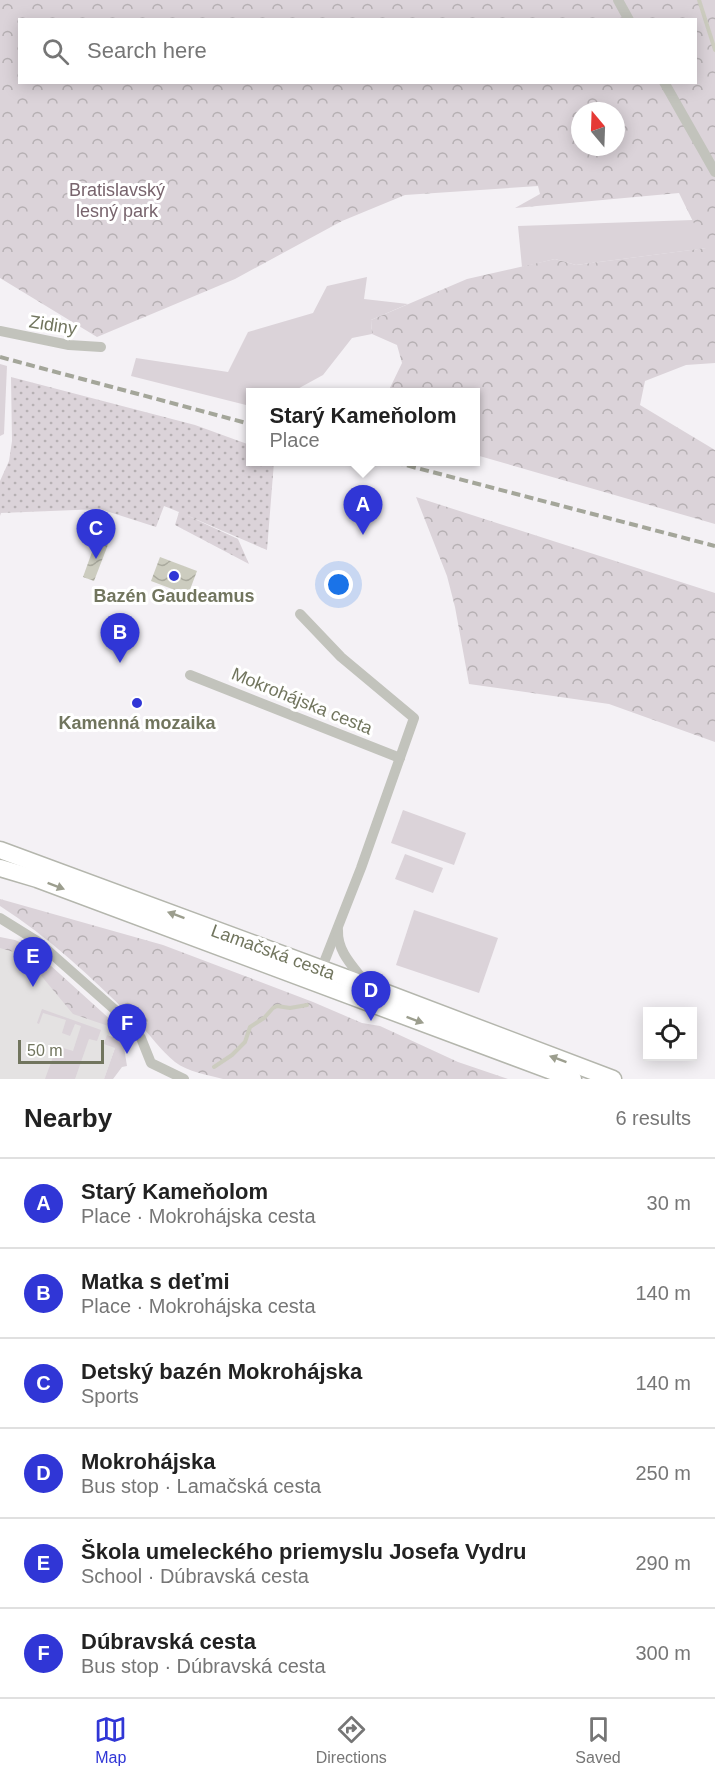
<!DOCTYPE html>
<meta charset="utf-8">
<style>
:root{--surface:#fff;--page:#f6f6f6;--text:#222;--muted:#767676;--line:#e0e0e0;--accent:#3036d6}
body{margin:0;font-family:Arial,sans-serif;background:var(--page);color:var(--text)}
.controls{position:absolute;right:18px;bottom:18px;display:grid;overflow:hidden;border-radius:0px;box-shadow:0 3px 15px #0003}
.controls button{width:54px;height:54px;display:grid;place-items:center;padding:0;border:0;border-bottom:2px solid var(--line);background:var(--surface);color:var(--text);font:30px sans-serif}
.compass{position:absolute;left:571px;top:102px;width:54px;height:54px;border-radius:50%;background:var(--surface);box-shadow:0 3px 15px #0003;rotate:341deg}
.scale{position:absolute;left:18px;bottom:15px;width:86px;box-sizing:border-box;padding-left:6px;border:3px solid #71755e;border-top:0;font-size:16px;line-height:21px;white-space:nowrap;color:#71755e;-webkit-text-stroke:4px #fff;paint-order:stroke}
.you{position:absolute;left:339px;top:585px;width:21px;height:21px;margin:-15px;border:4px solid #fff;border-radius:50%;background:#1a73e8;box-shadow:0 0 0 9px #1a73e833}
.badge{display:grid;place-items:center;width:39px;height:39px;border-radius:50%;background:var(--accent);color:#fff;font-size:20px;font-weight:700}
.pin{position:absolute;translate:-50% -50px;filter:drop-shadow(0 2px 3px #0008)}
.pin::after{content:'';position:absolute;top:32px;width:21px;height:18px;background:inherit;clip-path:polygon(0 0,100% 0,50% 100%)}
.popup{position:absolute;left:246px;top:388px;width:234px;height:78px;box-sizing:border-box;display:grid;place-content:center;border-radius:0px;background:var(--surface);filter:drop-shadow(0 2px 4px #0005);font-size:20px;white-space:nowrap;color:var(--muted)}
.popup b{font-size:22px;color:var(--text)}
.popup::after{content:'';position:absolute;left:50%;top:100%;margin-left:-12px;border:12px solid transparent;border-top-color:var(--surface)}
.list{margin:0;padding:0;list-style:none}
h2{display:flex;justify-content:space-between;align-items:center;height:78px;margin:0;padding:0 24px;font-size:26px}
h2 small{font-size:20px;font-weight:400;color:var(--muted)}
.list li{display:grid;grid-template-columns:39px 1fr auto;gap:18px;align-items:center;box-sizing:border-box;height:90px;padding:0 24px;border-top:2px solid var(--line)}
.list b{display:block;font-size:22px;white-space:nowrap}
.list p{margin:0;font-size:20px;white-space:nowrap;color:var(--muted)}
.list em{font-size:20px;font-style:normal;color:var(--muted)}
.icon{flex:none;width:33px;height:33px;fill:none;stroke:currentColor;stroke-width:2;stroke-linecap:round;stroke-linejoin:round}
.map{position:relative;flex:none;width:715px;height:1079px;overflow:hidden}
.search{position:absolute;background:var(--surface);box-shadow:0 3px 15px #0003;left:18px;right:18px;top:18px;height:66px;display:flex;align-items:center;gap:15px;box-sizing:border-box;padding:0 21px;border-radius:0px;color:var(--muted);font-size:22px}
.sheet{height:618px;background:var(--surface)}
nav{display:flex;justify-content:space-around;align-items:center;box-sizing:border-box;height:84px;border-top:2px solid var(--line);background:var(--surface);font-size:16px;color:var(--muted)}
nav a{display:grid;justify-items:center;gap:3px}
nav .on{color:var(--accent)}
.map>svg:first-child{display:block}
.built{fill:#e4e2e2}
.grass{fill:#dbd3d9}
.forest{fill:url(#forest-crowns);fill-rule:evenodd}
.park{fill:url(#park-dots)}
.water{fill:url(#water-waves)}
.lines{fill:none;stroke-linecap:round;stroke-linejoin:round}
.stream{stroke:#ccccbf;stroke-width:4}
.primary-casing{stroke:#b4b6ad;stroke-width:19}
.minor{stroke:#c2c3bc;stroke-width:10}
.primary{stroke:#fff;stroke-width:16}
.rail{stroke:#a4a69a;stroke-width:4;stroke-dasharray:9 4.5;stroke-linecap:butt}
.oneway{fill:#9c9e8e}
.poi-dot{fill:#3036d6;stroke:#fff;stroke-width:2}
.labels{text-anchor:middle;stroke-width:6;stroke-linejoin:round;paint-order:stroke}
.park-label{font-size:18px;fill:#78646d;stroke:#fff}
.street-label{font-size:18px;fill:#71755e;stroke:#fff}
.poi-label{font-size:18px;font-weight:bold;fill:#71755e;stroke:#fff}
</style>
<div class="map">
<svg width="715" height="1079" viewBox="0 0 715 1079">
<defs>
<pattern id="forest-crowns" width="20" height="18" patternUnits="userSpaceOnUse" patternTransform="scale(1.5)"><rect width="20" height="18" fill="#dbd3d9"/><path d="M2 6a3 3 0 1 1 6 0M12 15a3 3 0 1 1 6 0" fill="none" stroke="#b6b0b3"/></pattern>
<pattern id="park-dots" width="8" height="8" patternUnits="userSpaceOnUse" patternTransform="scale(1.5)"><rect width="8" height="8" fill="#dbd3d9"/><path d="M2 2h.1M6 6h.1" fill="none" stroke="#b6b0b3" stroke-width="1.8" stroke-linecap="round"/></pattern>
<pattern id="water-waves" width="16" height="10" patternUnits="userSpaceOnUse" patternTransform="scale(1.5)"><rect width="16" height="10" fill="#ccccbf"/><path d="M0 5q4-4 8 0t8 0" fill="none" stroke="#aaaa9e"/></pattern>
</defs>
<rect width="100%" height="100%" fill="#f4f1f5"/>
<path class="built" d="M0,943L25,949L107,1024L111,1029L109,1036L115,1048L104,1079H0Z"/>
<g class="grass">
<path d="M693,220L707,248L576,265L555,259L522,267L518,226Z"/>
<path d="M367,277L364,299L408,304L371,320L372,334L352,338L323,375L292,392H250V406L131,376L136,358L228,372L248,332L313,313L327,286Z"/>
<path d="M0,364L7,366L4,434L0,436Z"/>
<path d="M403,810L466,833L454,865L391,843Z"/>
<path d="M405,854L443,868L433,893L395,879Z"/>
<path d="M414,910L498,938L479,993L396,965Z"/>
<path d="M42,1009L101,1030L97,1041L89,1039L75,1079H45L57,1046L73,1051L81,1026L75,1024L70,1036L62,1033L66,1020L43,1013L39,1024L37,1023Z"/>
<path d="M107,1035L123,1041L127,1066L122,1067L113,1079H104L115,1048L104,1044Z"/>
</g>
<g class="forest">
<path d="M0,0H715V363L686,365L645,381L640,405L715,450V524L476,455V392H388L402,363L397,345L372,334L371,320L467,279L555,259L576,265L706,248L679,193L515,208L540,194L538,186L405,195L342,221L235,279L97,337L0,278ZM20,20H696V82H20ZM580,111H616V147H580Z"/>
<path d="M416,497L715,593V742L609,704L469,684L455,607L447,576Z"/>
<path d="M0,899L163,945L313,1002L362,1023L380,1026L458,1062L508,1079H223C208,1075 188,1072 175,1062C161,1051 150,1034 137,1022C94,980 50,938 0,906Z"/>
<path d="M0,937L15,940L29,946L123,1031L73,1014L24,955L0,948Z"/>
</g>
<path class="park" d="M11,377L195,425L250,445V462H274L267,550L186,515L238,539L249,564L175,525L179,512L164,506L156,527L100,509L1,513L0,516V481L9,461L12,441Z"/>
<g class="water">
<path d="M97,538L109,542L94,581L83,577Z"/>
<path d="M160,557L197,571L188,595L151,581Z"/>
</g>
<g class="lines">
<g class="stream">
<path d="M699,0L715,50"/>
<path d="M214,1067L232,1055L245,1042L250,1027L264,1018L273,1008L277,1006L290,1008L307,1005"/>
</g>
<g class="primary-casing">
<g id="primary">
<path d="M0,850L368,986L613,1079"/>
<path d="M0,868L37,879L573,1079"/>
</g>
</g>
<g class="minor">
<path d="M618,0L629,20"/>
<path d="M664,82L715,172"/>
<path d="M0,331L69,345L101,347"/>
<path d="M300,614L341,657L414,718L361,868L321,970"/>
<path d="M190,675L400,758"/>
<path d="M0,918L37,941L114,1009L141,1038L151,1063L184,1079"/>
<path d="M338,930C337,953 355,968 368,986"/>
</g>
<use href="#primary" class="primary"/>
<g class="rail">
<path d="M0,357L250,424"/>
<path d="M394,462L715,546"/>
</g>
</g>
<defs><path id="oneway-solid" d="M-6-.8H1V-3.2L6.5 0L1 3.2V.8H-6Z" transform="scale(1.5)"/></defs>
<g class="oneway">
<use href="#oneway-solid" transform="translate(56 886) rotate(21)"/>
<use href="#oneway-solid" transform="translate(176 915) rotate(-160)"/>
<use href="#oneway-solid" transform="translate(415 1020) rotate(20)"/>
<use href="#oneway-solid" transform="translate(558 1059) rotate(-160)"/>
</g>
<g class="poi-dot">
<circle cx="174" cy="576" r="6"/>
<circle cx="137" cy="703" r="6"/>
</g>
<g class="labels">
<g class="park-label">
<text x="117" y="196">Bratislavský<tspan x="117" dy="21">lesný park</tspan></text>
</g>
<g class="street-label">
<text transform="translate(53 325) rotate(9)" y="6">Zidiny</text>
<text transform="translate(302 701) rotate(22)" y="6">Mokrohájska cesta</text>
<text transform="translate(273 952) rotate(20)" y="6">Lamačská cesta</text>
</g>
<g class="poi-label">
<text x="174" y="602">Bazén Gaudeamus</text>
<text x="137" y="729">Kamenná mozaika</text>
</g>
</g>
</svg>
<div class="controls">
<button><svg class="icon" aria-label="locate" viewBox="0 0 24 24"><circle cx="12" cy="12" r="6"/><path d="M12 2v4M12 18v4M2 12h4M18 12h4"/></svg></button>
</div>
<svg class="compass" viewBox="-18 -18 36 36"><path d="M0-13l5 13h-10z" fill="#e53935"/><path d="M0 13l5-13h-10z" fill="#767676"/></svg>
<div class="scale">50 m</div>
<div class="you"></div>
<div class="pin badge" style="left:363px;top:535px">A</div>
<div class="popup"><b>Starý Kameňolom</b>Place</div>
<div class="pin badge" style="left:120px;top:663px">B</div>
<div class="pin badge" style="left:96px;top:559px">C</div>
<div class="pin badge" style="left:371px;top:1021px">D</div>
<div class="pin badge" style="left:33px;top:987px">E</div>
<div class="pin badge" style="left:127px;top:1054px">F</div>
<div class="search"><svg class="icon" aria-label="search" viewBox="0 0 24 24"><circle cx="10" cy="10" r="6"/><path d="M15 15l6 6"/></svg>Search here</div>
</div>
<section class="sheet">
<h2>Nearby<small>6 results</small></h2>
<ul class="list">
<li><span class="badge">A</span><div><b>Starý Kameňolom</b><p>Place · Mokrohájska cesta</p></div><em>30 m</em></li>
<li><span class="badge">B</span><div><b>Matka s deťmi</b><p>Place · Mokrohájska cesta</p></div><em>140 m</em></li>
<li><span class="badge">C</span><div><b>Detský bazén Mokrohájska</b><p>Sports</p></div><em>140 m</em></li>
<li><span class="badge">D</span><div><b>Mokrohájska</b><p>Bus stop · Lamačská cesta</p></div><em>250 m</em></li>
<li><span class="badge">E</span><div><b>Škola umeleckého priemyslu Josefa Vydru</b><p>School · Dúbravská cesta</p></div><em>290 m</em></li>
<li><span class="badge">F</span><div><b>Dúbravská cesta</b><p>Bus stop · Dúbravská cesta</p></div><em>300 m</em></li>
</ul>
</section>
<nav>
<a class="on"><svg class="icon" aria-label="map" viewBox="0 0 24 24"><path d="M3 6l6-2 6 2 6-2v14l-6 2-6-2-6 2zM9 4v14M15 6v14"/></svg>Map</a>
<a><svg class="icon" aria-label="directions" viewBox="0 0 24 24"><path d="M12 3l9 9-9 9-9-9zM9 14v-3h6M13 9l2 2-2 2"/></svg>Directions</a>
<a><svg class="icon" aria-label="saved" viewBox="0 0 24 24"><path d="M7 4h10v16l-5-4-5 4z"/></svg>Saved</a>
</nav>
